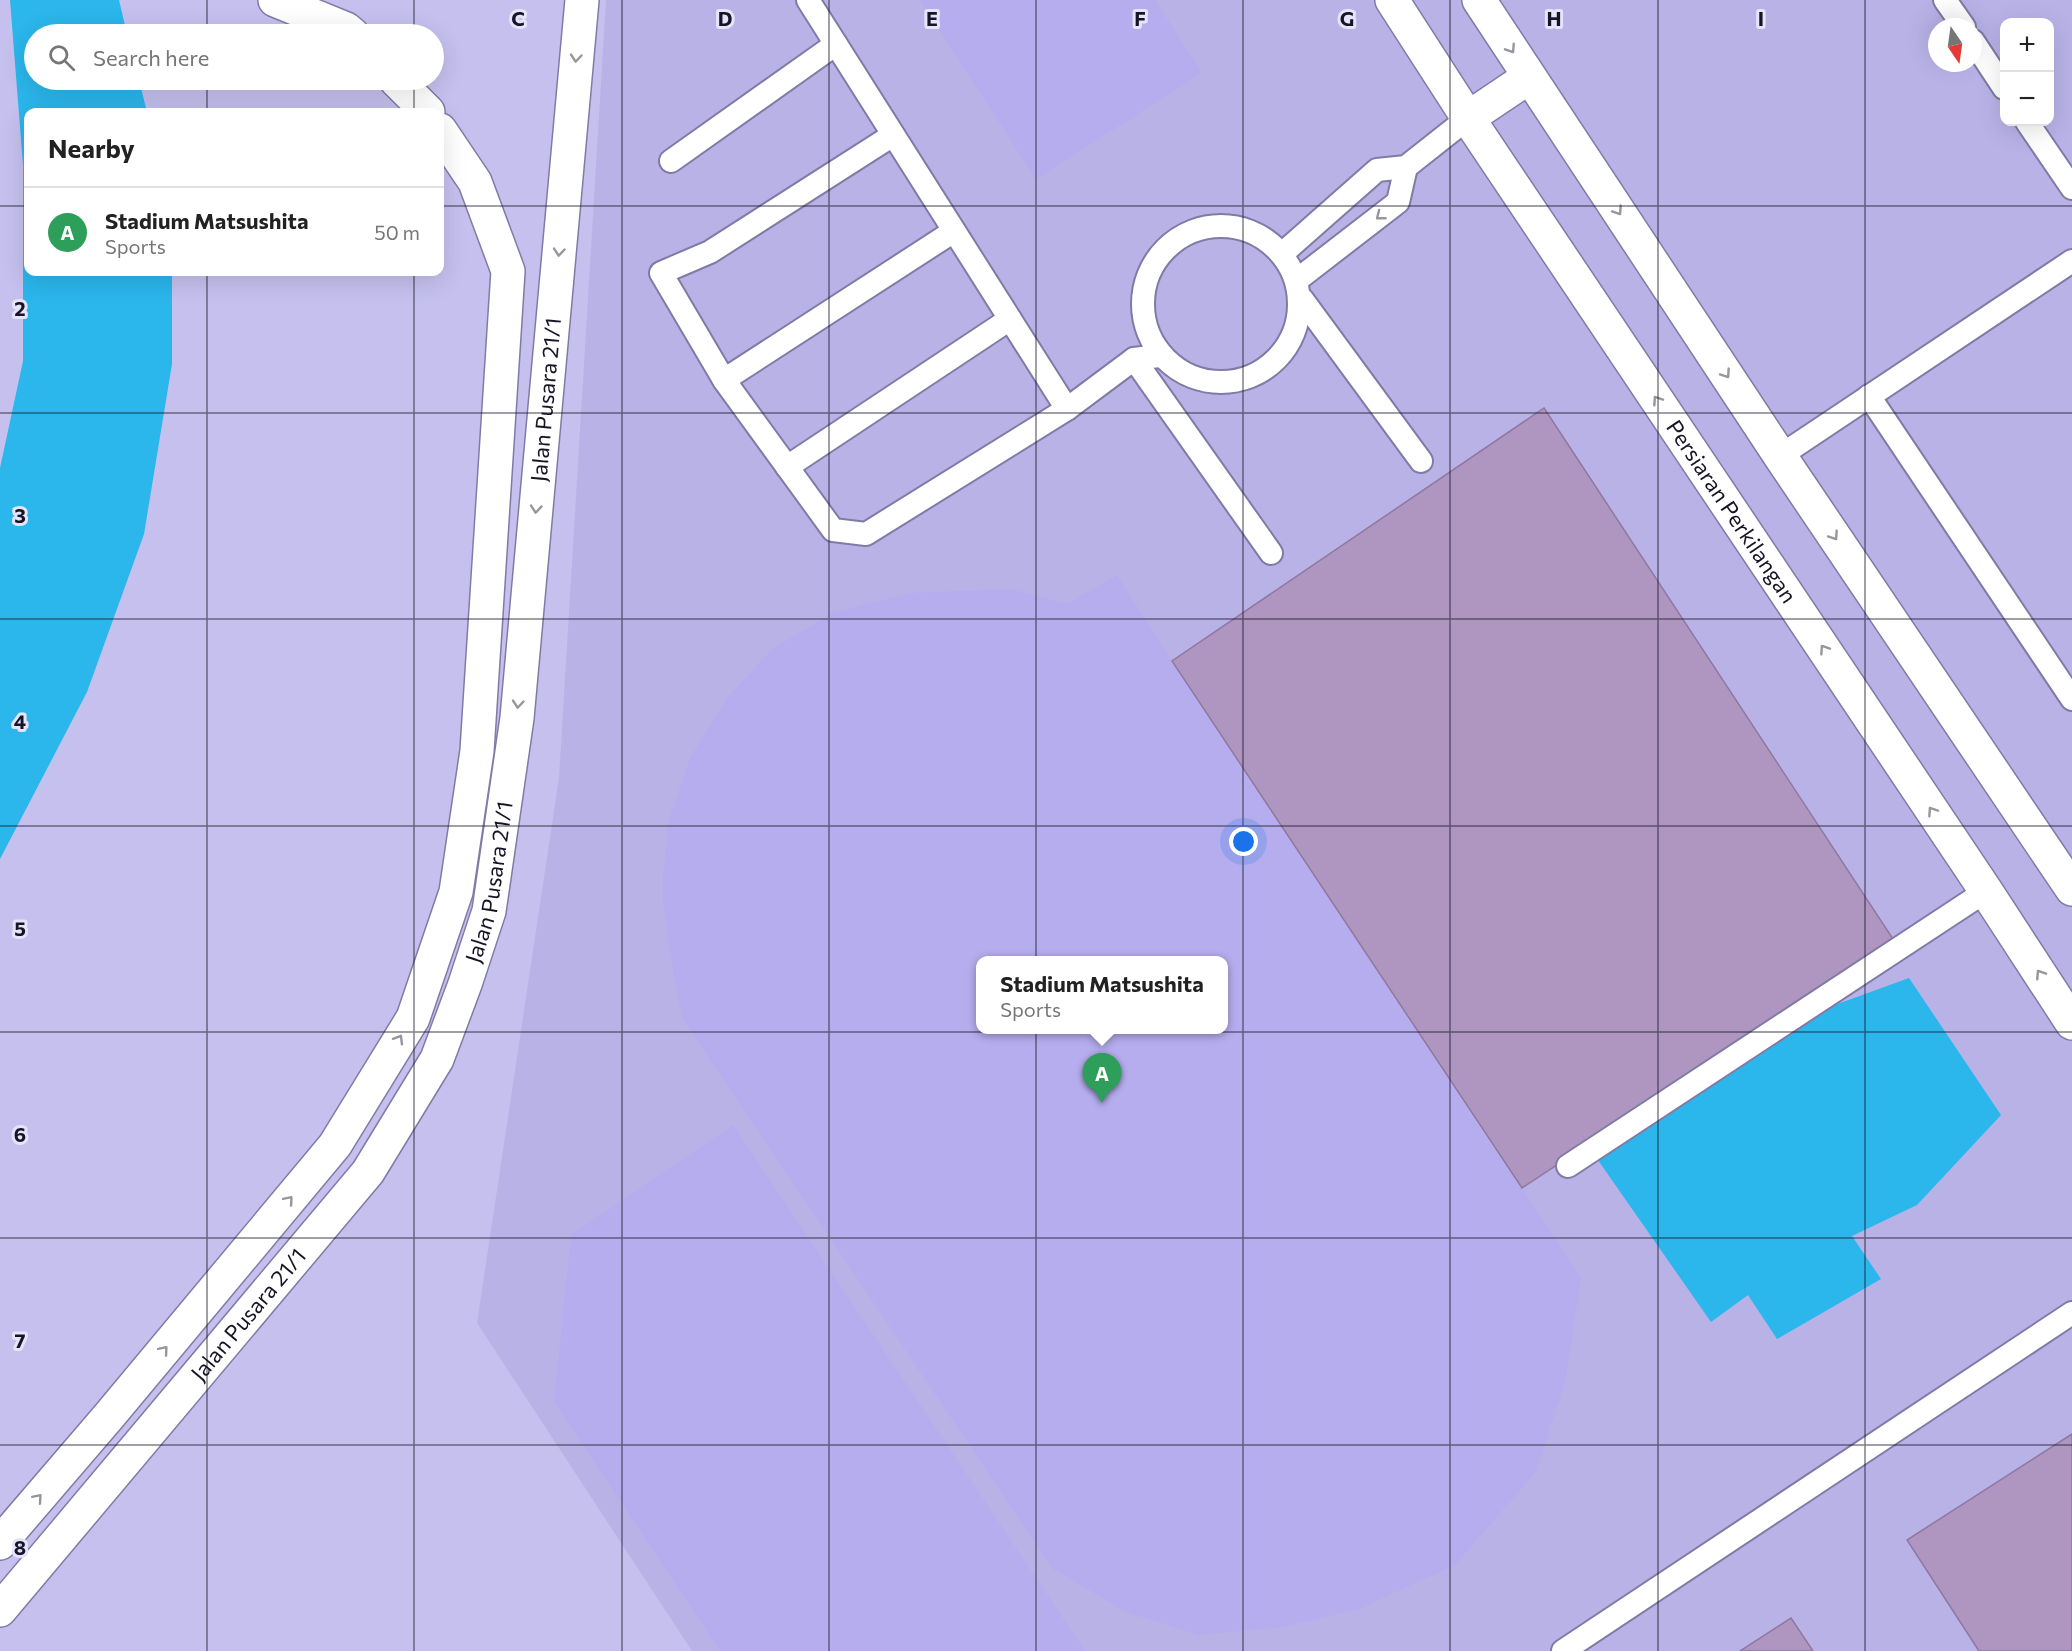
<!DOCTYPE html>
<meta charset="utf-8">
<style>
:root{--surface:#fff;--page:#f6f6f6;--text:#222;--muted:#767676;--line:#e0e0e0;--accent:#b45309}
body{margin:0;font-family:Commissioner,sans-serif;background:var(--page);color:var(--text)}
.controls{position:absolute;right:18px;top:18px;display:grid;overflow:hidden;border-radius:12px;box-shadow:0 6px 24px #0002}
.controls button{width:54px;height:54px;display:grid;place-items:center;padding:0;border:0;border-bottom:2px solid var(--line);background:var(--surface);color:var(--text);font:30px sans-serif}
.compass{position:absolute;left:1928px;top:18px;width:54px;height:54px;border-radius:50%;background:var(--surface);box-shadow:0 6px 24px #0002;rotate:167deg}
.you{position:absolute;left:1244px;top:842px;width:21px;height:21px;margin:-15px;border:4px solid #fff;border-radius:50%;background:#1a73e8;box-shadow:0 0 0 9px #1a73e833}
.badge{display:grid;place-items:center;width:39px;height:39px;border-radius:50%;background:var(--accent);color:#fff;font-size:20px;font-weight:700}
.pin{position:absolute;translate:-50% -50px;filter:drop-shadow(0 2px 3px #0008)}
.pin::after{content:'';position:absolute;top:32px;width:21px;height:18px;background:inherit;clip-path:polygon(0 0,100% 0,50% 100%)}
.popup{position:absolute;left:976px;top:956px;width:252px;height:78px;box-sizing:border-box;display:grid;place-content:center;border-radius:12px;background:var(--surface);filter:drop-shadow(0 2px 4px #0005);font-size:20px;white-space:nowrap;color:var(--muted)}
.popup b{font-size:22px;color:var(--text)}
.popup::after{content:'';position:absolute;left:50%;top:100%;margin-left:-12px;border:12px solid transparent;border-top-color:var(--surface)}
.list{margin:0;padding:0;list-style:none}
h2{display:flex;justify-content:space-between;align-items:center;height:78px;margin:0;padding:0 24px;font-size:26px}
h2 small{font-size:20px;font-weight:400;color:var(--muted)}
.list li{display:grid;grid-template-columns:39px 1fr auto;gap:18px;align-items:center;box-sizing:border-box;height:90px;padding:0 24px;border-top:2px solid var(--line)}
.list b{display:block;font-size:22px;white-space:nowrap}
.list p{margin:0;font-size:20px;white-space:nowrap;color:var(--muted)}
.list em{font-size:20px;font-style:normal;color:var(--muted)}
.icon{flex:none;width:33px;height:33px;fill:none;stroke:currentColor;stroke-width:2;stroke-linecap:round;stroke-linejoin:round}
.map{position:relative;flex:none;width:2072px;height:1651px;overflow:hidden}
.search{position:absolute;background:var(--surface);box-shadow:0 6px 24px #0002;left:24px;top:24px;width:420px;height:66px;display:flex;align-items:center;gap:15px;box-sizing:border-box;padding:0 21px;border-radius:33px;color:var(--muted);font-size:22px}
.panel{position:absolute;background:var(--surface);box-shadow:0 6px 24px #0002;left:24px;top:108px;width:420px;height:168px;border-radius:12px}
.map>svg:first-child{display:block}
.built{fill:#b8b2e7;fill-rule:evenodd}
.green{fill:#b6adee;fill-rule:evenodd}
.water{fill:#2bb6ec}
.building{fill:#ae96c0;stroke:#8f78a0;stroke-width:1.5}
.lines{fill:none;stroke-linecap:round;stroke-linejoin:round}
.service-casing{stroke:#807ba6;stroke-width:26}
.minor-casing{stroke:#807ba6;stroke-width:36}
.secondary-casing{stroke:#807ba6;stroke-width:36}
.service{stroke:#fff;stroke-width:22}
.minor{stroke:#fff;stroke-width:33}
.secondary{stroke:#fff;stroke-width:33}
.oneway{stroke:#97969d}
.grid{fill:none;stroke:#171525;stroke-width:1.5;stroke-opacity:0.55}
.labels{text-anchor:middle;stroke-width:6;stroke-linejoin:round;paint-order:stroke}
.street-label{font-size:22px;fill:#171525;stroke:#e6e3fc}
.grid-label{font-size:20px;text-anchor:middle;font-weight:bold;fill:#171525;stroke:#e6e3fc;stroke-width:6;stroke-linejoin:round;paint-order:stroke}
</style>
<div class="map">
<svg width="2072" height="1651" viewBox="0 0 2072 1651">
<rect width="100%" height="100%" fill="#c5c0ee"/>
<path class="built" d="M606,0H2072V1651H692L477,1323L559,778ZM2004,22H2050V122H2004ZM1937,27H1973V63H1937ZM980,960H1224V1030H980Z"/>
<g class="green">
<path d="M920,0H1155L1202,73L1036,179Z"/>
<path d="M1117,575L1172,661L1581,1278L1565,1382L1536,1472L1455,1565L1359,1609L1283,1627L1199,1635L1126,1612L1052,1568L682,1018L668,942L662,890L668,823L690,758L727,698L772,649L833,613L910,593L1011,589L1067,604ZM980,960H1224V1030H980Z"/>
<path d="M733,1125L1085,1651H720L554,1402L571,1235Z"/>
</g>
<g class="water">
<path d="M10,0H119L127,34H34V80H139L147,112H28V272H172V364L144,534L87,692L0,859V468L23,361V165Z"/>
<path d="M1909,978L2001,1115L1917,1205L1852,1236L1881,1279L1777,1339L1748,1295L1711,1322L1593,1153L1821,1010Z"/>
</g>
<g class="building">
<path d="M1544,408L1895,942L1522,1188L1172,661Z"/>
<path d="M2072,1434V1651H1979L1907,1540Z"/>
<path d="M1791,1618L1813,1651H1740Z"/>
</g>
<g class="lines">
<g class="service-casing">
<g id="service">
<path d="M808,0L1067,409"/>
<path d="M1945,0L1964,27"/>
<path d="M1973,41L2004,88"/>
<path d="M2027,122L2072,188"/>
<path d="M893,135L710,252L661,273L724,380L833,530L866,534L1067,409L1134,359L1159,356"/>
<path d="M671,161L836,44"/>
<circle cx="1221" cy="304" r="78"/>
<path d="M1283,253L1377,170L1406,167L1468,118"/>
<path d="M1297,280L1398,202L1406,167"/>
<path d="M1302,299L1421,461"/>
<path d="M1134,359L1271,553"/>
<path d="M724,380L954,231"/>
<path d="M1869,396L2072,699"/>
<path d="M1780,456L2072,261"/>
<path d="M787,467L1010,319"/>
<path d="M1568,1166L1986,891"/>
<path d="M1563,1651L2072,1313"/>
</g>
</g>
<g class="minor-casing">
<g id="minor">
<path d="M275,0L346,29L352,34"/>
<path d="M396,80L428,112"/>
<path d="M0,1543L109,1416L335,1145L413,1018L456,892L477,751L508,271L475,182L440,130"/>
<path id="s1" d="M0,1610L368,1172L437,1059L465,984L489,911L517,718L582,0"/>
</g>
</g>
<g class="secondary-casing">
<g id="secondary">
<path id="s2" d="M1392,0L1468,118L1986,891L2072,1023"/>
<path d="M1479,0L1780,456L2072,889"/>
<path d="M1468,118L1529,77"/>
</g>
</g>
<use href="#service" class="service"/>
<use href="#minor" class="minor"/>
<use href="#secondary" class="secondary"/>
</g>
<defs><path id="oneway-chevron" d="M-2-3.5L2.5 0L-2 3.5" fill="none" stroke-width="1.6" stroke-linecap="round" stroke-linejoin="round" transform="scale(1.5)"/></defs>
<g class="oneway">
<use href="#oneway-chevron" transform="translate(1511 49) rotate(57)"/>
<use href="#oneway-chevron" transform="translate(576 58) rotate(95)"/>
<use href="#oneway-chevron" transform="translate(1618 211) rotate(56)"/>
<use href="#oneway-chevron" transform="translate(1380 216) rotate(142)"/>
<use href="#oneway-chevron" transform="translate(559 252) rotate(95)"/>
<use href="#oneway-chevron" transform="translate(1726 374) rotate(56)"/>
<use href="#oneway-chevron" transform="translate(1657 400) rotate(-124)"/>
<use href="#oneway-chevron" transform="translate(536 509) rotate(95)"/>
<use href="#oneway-chevron" transform="translate(1834 536) rotate(56)"/>
<use href="#oneway-chevron" transform="translate(1824 649) rotate(-124)"/>
<use href="#oneway-chevron" transform="translate(518 704) rotate(95)"/>
<use href="#oneway-chevron" transform="translate(1932 811) rotate(-124)"/>
<use href="#oneway-chevron" transform="translate(2040 974) rotate(-123)"/>
<use href="#oneway-chevron" transform="translate(399 1039) rotate(-59)"/>
<use href="#oneway-chevron" transform="translate(289 1200) rotate(-50)"/>
<use href="#oneway-chevron" transform="translate(164 1350) rotate(-50)"/>
<use href="#oneway-chevron" transform="translate(38 1498) rotate(-49)"/>
</g>
<path class="grid" d="M207,0V34M414,0V34M622,0V1651M829,0V1651M1036,0V1651M1243,0V1651M1450,0V1651M1658,0V1651M1865,0V1651M207,80V112M414,80V112M0,206H28M440,206H2072M207,272V1651M414,272V1651M0,413H2072M0,619H2072M0,826H2072M0,1032H2072M0,1238H2072M0,1445H2072"/>
<g class="labels">
<g class="street-label">
<text dy="8" stroke="none"><textPath href="#s1" startOffset="1376">Jalan Pusara 21/1</textPath></text>
<text dy="8" stroke="none"><textPath href="#s2" startOffset="614">Persiaran Perkilangan</textPath></text>
<text dy="8" stroke="none"><textPath href="#s1" startOffset="890">Jalan Pusara 21/1</textPath></text>
<text dy="8" stroke="none"><textPath href="#s1" startOffset="386">Jalan Pusara 21/1</textPath></text>
</g>
</g>
<g class="grid-label">
<text x="518" y="26">C</text>
<text x="725" y="26">D</text>
<text x="932" y="26">E</text>
<text x="1140" y="26">F</text>
<text x="1347" y="26">G</text>
<text x="1554" y="26">H</text>
<text x="1761" y="26">I</text>
<text x="20" y="316">2</text>
<text x="20" y="523">3</text>
<text x="20" y="729">4</text>
<text x="20" y="936">5</text>
<text x="20" y="1142">6</text>
<text x="20" y="1348">7</text>
<text x="20" y="1555">8</text>
</g>
</svg>
<div class="controls">
<button>+</button>
<button>−</button>
</div>
<svg class="compass" viewBox="-18 -18 36 36"><path d="M0-13l5 13h-10z" fill="#e53935"/><path d="M0 13l5-13h-10z" fill="#767676"/></svg>
<div class="you"></div>
<div class="pin badge" style="left:1102px;top:1103px;background:#2e9e5b">A</div>
<div class="popup"><b>Stadium Matsushita</b>Sports</div>
<div class="search"><svg class="icon" aria-label="search" viewBox="0 0 24 24"><circle cx="10" cy="10" r="6"/><path d="M15 15l6 6"/></svg>Search here</div>
<section class="panel">
<h2>Nearby<small></small></h2>
<ul class="list">
<li><span class="badge" style="background:#2e9e5b">A</span><div><b>Stadium Matsushita</b><p>Sports</p></div><em>50 m</em></li>
</ul>
</section>
</div>
